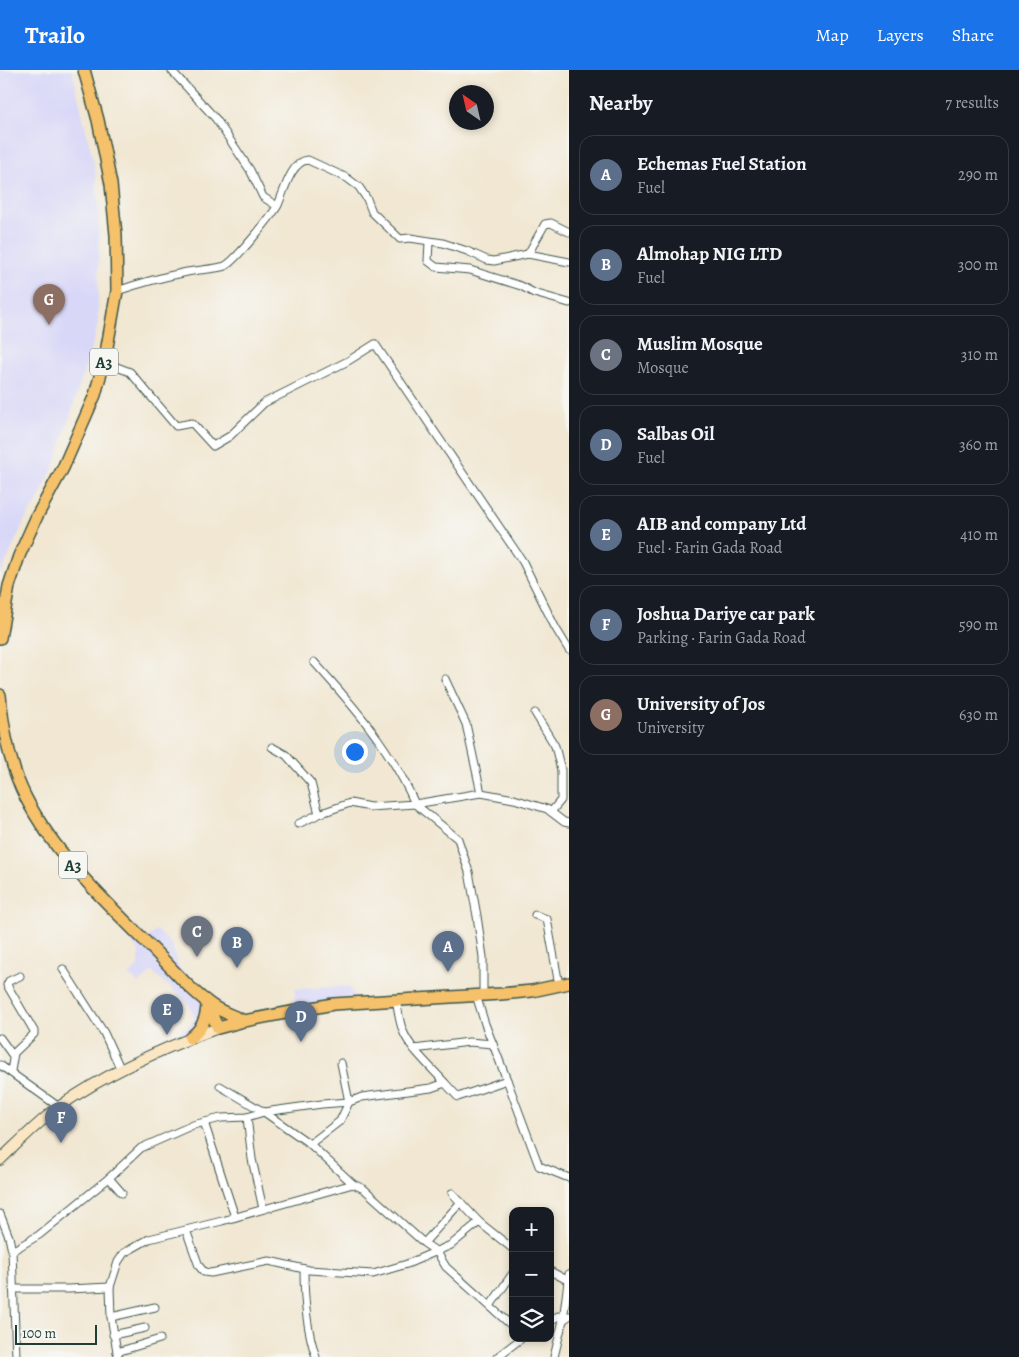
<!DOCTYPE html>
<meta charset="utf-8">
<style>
:root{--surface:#171b24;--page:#242831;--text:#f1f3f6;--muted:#9ea1a6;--line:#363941;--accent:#1a73e8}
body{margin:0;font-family:Alegreya,serif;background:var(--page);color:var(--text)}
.controls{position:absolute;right:15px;bottom:15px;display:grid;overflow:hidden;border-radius:10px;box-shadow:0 2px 8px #0003}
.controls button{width:45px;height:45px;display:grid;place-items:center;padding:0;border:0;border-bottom:1px solid var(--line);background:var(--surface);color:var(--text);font:25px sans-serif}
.compass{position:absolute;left:449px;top:15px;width:45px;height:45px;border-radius:50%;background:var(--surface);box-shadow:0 2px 8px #0003;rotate:326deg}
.scale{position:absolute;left:15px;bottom:12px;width:82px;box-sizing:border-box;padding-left:5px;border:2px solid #1f3d34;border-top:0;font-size:14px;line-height:18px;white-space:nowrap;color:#1f3d34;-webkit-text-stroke:4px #f6f6f2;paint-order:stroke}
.you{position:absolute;left:354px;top:681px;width:18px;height:18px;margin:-12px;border:4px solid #fff;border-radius:50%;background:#1a73e8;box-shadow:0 0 0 8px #1a73e833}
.badge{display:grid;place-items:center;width:32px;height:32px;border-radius:50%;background:var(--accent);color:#fff;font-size:16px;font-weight:700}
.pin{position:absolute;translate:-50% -41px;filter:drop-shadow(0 1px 2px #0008)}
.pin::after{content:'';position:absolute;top:26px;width:18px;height:15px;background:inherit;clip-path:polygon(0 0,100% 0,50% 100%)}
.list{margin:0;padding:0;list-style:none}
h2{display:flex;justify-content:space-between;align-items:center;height:65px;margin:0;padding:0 20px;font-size:21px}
h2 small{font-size:16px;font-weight:400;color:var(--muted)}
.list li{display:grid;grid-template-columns:32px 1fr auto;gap:15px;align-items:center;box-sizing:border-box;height:80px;margin:0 10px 10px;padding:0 10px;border:1px solid var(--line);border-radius:15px}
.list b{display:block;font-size:19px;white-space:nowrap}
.list p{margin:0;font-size:16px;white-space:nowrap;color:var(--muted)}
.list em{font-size:16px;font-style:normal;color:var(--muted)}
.icon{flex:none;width:28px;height:28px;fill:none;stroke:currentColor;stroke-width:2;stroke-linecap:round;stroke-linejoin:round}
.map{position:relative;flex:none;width:569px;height:1287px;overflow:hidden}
header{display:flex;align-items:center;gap:30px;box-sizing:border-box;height:70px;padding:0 25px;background:var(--accent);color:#fff}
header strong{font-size:24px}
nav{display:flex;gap:28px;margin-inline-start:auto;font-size:18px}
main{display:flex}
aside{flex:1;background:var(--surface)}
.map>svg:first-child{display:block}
.built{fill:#d8d7f8}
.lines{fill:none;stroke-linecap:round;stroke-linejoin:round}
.minor-casing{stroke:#3e564c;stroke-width:9}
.secondary-casing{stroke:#3e564c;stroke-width:12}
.trunk-casing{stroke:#3e564c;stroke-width:14}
.minor{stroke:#fff;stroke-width:7}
.secondary{stroke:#fbe6c4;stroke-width:10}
.trunk{stroke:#f5c16b;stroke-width:11}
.labels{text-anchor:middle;stroke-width:4;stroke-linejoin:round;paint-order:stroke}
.shield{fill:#f6f6f2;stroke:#60746d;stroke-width:1}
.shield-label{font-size:16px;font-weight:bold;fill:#1f3d34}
</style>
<header>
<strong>Trailo</strong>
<nav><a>Map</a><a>Layers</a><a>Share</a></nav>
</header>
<main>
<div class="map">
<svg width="569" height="1287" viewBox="0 0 569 1287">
<rect width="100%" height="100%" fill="#f6f6f2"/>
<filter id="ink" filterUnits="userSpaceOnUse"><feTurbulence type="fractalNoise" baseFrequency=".02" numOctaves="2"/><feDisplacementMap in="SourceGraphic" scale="10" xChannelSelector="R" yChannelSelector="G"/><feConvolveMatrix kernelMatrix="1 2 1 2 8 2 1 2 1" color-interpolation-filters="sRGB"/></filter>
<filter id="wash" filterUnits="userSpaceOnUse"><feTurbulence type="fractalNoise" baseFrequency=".0096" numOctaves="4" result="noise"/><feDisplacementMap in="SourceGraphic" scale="20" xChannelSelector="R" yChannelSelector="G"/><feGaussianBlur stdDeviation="1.12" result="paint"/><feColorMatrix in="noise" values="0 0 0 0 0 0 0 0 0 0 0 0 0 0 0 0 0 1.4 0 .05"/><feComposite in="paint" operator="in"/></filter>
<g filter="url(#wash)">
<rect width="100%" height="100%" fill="#f1e7d2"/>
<g class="built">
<path d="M0,0H72L95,98L99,142L98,251L95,266L56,391L38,431L24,451L0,506Z"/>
<path d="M134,855L147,868L157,860L172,875L179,898L212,927L224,934L192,965L171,973L169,968L188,957L195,948L189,935L152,901L139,914L129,905L139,895V882L125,864Z"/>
<path d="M349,916L362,938L294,948L295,919Z"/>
</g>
</g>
<g filter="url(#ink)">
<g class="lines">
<g class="minor-casing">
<g id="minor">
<path d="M171,0L216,49L250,100L263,127L277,136"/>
<path d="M429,172L428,191L436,197L470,200L521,216L534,223L569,233"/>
<path d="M528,184L545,154L551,153L569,162"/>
<path d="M117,221C140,213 163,207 187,202C196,200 217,199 225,196C235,191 272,146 278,135C284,122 291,91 308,90L347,108L359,117L367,129L372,142L400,169L410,168L443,173L467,181L487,190L494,191L528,184L569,192"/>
<path d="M104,292L130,302L176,356L192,353L213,376L230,366L264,333L348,291L375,274L523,492L555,557L569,580"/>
<path d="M445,609L466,654L481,723L415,734L458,769L469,802L477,846L483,887V925"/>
<path d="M272,677L286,685L311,713L319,744"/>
<path d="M481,723L514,729L547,739L551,742L561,730V700L555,676L535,643"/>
<path d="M551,742L564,752L569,753"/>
<path d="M298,754L319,744L350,733L370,737L415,734C392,680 353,635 314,592"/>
<path d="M535,845L547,849L559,915"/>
<path d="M63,899L104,963L121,1000"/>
<path d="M476,925L485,954L507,1010"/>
<path d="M396,930C398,940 399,951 403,961C410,979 432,998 445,1013"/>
<path d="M0,968L13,986"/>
<path d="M414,979L469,972L493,974"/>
<path d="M0,995L59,1037"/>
<path d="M11,1001L14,983L34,964V961L7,915L9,911L20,906"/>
<path d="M220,1016L264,1042L322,1034L349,1032L362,1027L431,1018L445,1013L458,1027L507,1010L539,1096L569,1108"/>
<path d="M247,1047L252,1089L263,1139"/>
<path d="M204,1052L235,1147"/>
<path d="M310,1074L340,1051L349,1032L341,993"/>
<path d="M109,1108L122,1123"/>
<path d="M452,1123L479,1152"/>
<path d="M0,1144L9,1167L12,1181L16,1287"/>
<path d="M186,1160L199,1196L204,1202L211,1203L269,1191L309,1200L373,1204L407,1194L451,1175L479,1152L513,1179"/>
<path d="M424,1173L461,1132"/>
<path d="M12,1181L39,1165L109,1108L141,1078L193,1055L221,1048L247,1047L264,1042L310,1074L353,1114L364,1119L424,1173L437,1182L446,1197L513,1257"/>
<path d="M304,1199C304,1229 306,1258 316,1287"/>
<path d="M550,1201L567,1210"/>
<path d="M569,1204L563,1250L569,1246"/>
<path d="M110,1217L118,1192L124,1183L149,1169L222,1151L353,1114"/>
<path d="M13,1219H69L110,1217L111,1247L118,1287"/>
<path d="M490,1236L513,1203"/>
<path d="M111,1247L155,1237"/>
<path d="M550,1251L558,1246L563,1250L554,1287"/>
<path d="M113,1265L145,1258"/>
<path d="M117,1282L160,1269"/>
<path d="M497,1287L522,1268"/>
</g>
</g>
<g class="secondary-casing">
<path id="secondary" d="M0,1090C19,1072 38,1052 60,1036C108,1002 163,978 218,958"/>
</g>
<g class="trunk-casing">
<g id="trunk">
<path d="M0,568L9,516L19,486L37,446L63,398L95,325L105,288L117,221L116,165L111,114L98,50L84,0"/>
<path d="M0,625C3,660 10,697 26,728C55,785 105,831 150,876C169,895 190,921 213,936C222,942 234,946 244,951"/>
<path d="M205,930L218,958L244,951L333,934L501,924L532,921L569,913"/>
<path d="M190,968C202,959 206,950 207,935"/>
</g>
</g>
<use href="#minor" class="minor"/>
<use href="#secondary" class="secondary"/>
<use href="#trunk" class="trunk"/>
</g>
</g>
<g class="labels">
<g class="shield">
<rect x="90" y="278.5" width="28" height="27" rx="4"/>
<rect x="59" y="781.5" width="28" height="27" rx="4"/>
</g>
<g class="shield-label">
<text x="104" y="298">A3</text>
<text x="73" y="801">A3</text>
</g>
</g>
</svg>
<div class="controls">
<button>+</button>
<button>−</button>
<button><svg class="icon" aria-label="layers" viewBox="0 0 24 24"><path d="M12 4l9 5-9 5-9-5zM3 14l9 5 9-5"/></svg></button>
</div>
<svg class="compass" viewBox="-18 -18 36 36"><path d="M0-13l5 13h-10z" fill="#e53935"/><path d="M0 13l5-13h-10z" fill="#9ea1a6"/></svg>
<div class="scale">100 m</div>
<div class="you"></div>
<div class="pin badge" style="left:448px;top:902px;background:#5c6f8a">A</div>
<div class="pin badge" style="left:237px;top:898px;background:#5c6f8a">B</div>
<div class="pin badge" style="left:197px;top:887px;background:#6b7280">C</div>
<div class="pin badge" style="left:301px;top:972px;background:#5c6f8a">D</div>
<div class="pin badge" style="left:167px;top:965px;background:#5c6f8a">E</div>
<div class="pin badge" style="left:61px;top:1073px;background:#5c6f8a">F</div>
<div class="pin badge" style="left:49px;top:255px;background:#8d6e63">G</div>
</div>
<aside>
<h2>Nearby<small>7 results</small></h2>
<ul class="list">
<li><span class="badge" style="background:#5c6f8a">A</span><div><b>Echemas Fuel Station</b><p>Fuel</p></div><em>290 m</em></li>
<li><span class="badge" style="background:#5c6f8a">B</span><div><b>Almohap NIG LTD</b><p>Fuel</p></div><em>300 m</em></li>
<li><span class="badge" style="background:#6b7280">C</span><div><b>Muslim Mosque</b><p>Mosque</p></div><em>310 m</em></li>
<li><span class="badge" style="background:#5c6f8a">D</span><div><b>Salbas Oil</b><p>Fuel</p></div><em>360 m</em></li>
<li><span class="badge" style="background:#5c6f8a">E</span><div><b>AIB and company Ltd</b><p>Fuel · Farin Gada Road</p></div><em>410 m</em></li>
<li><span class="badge" style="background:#5c6f8a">F</span><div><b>Joshua Dariye car park</b><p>Parking · Farin Gada Road</p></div><em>590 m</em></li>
<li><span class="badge" style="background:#8d6e63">G</span><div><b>University of Jos</b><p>University</p></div><em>630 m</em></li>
</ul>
</aside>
</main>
